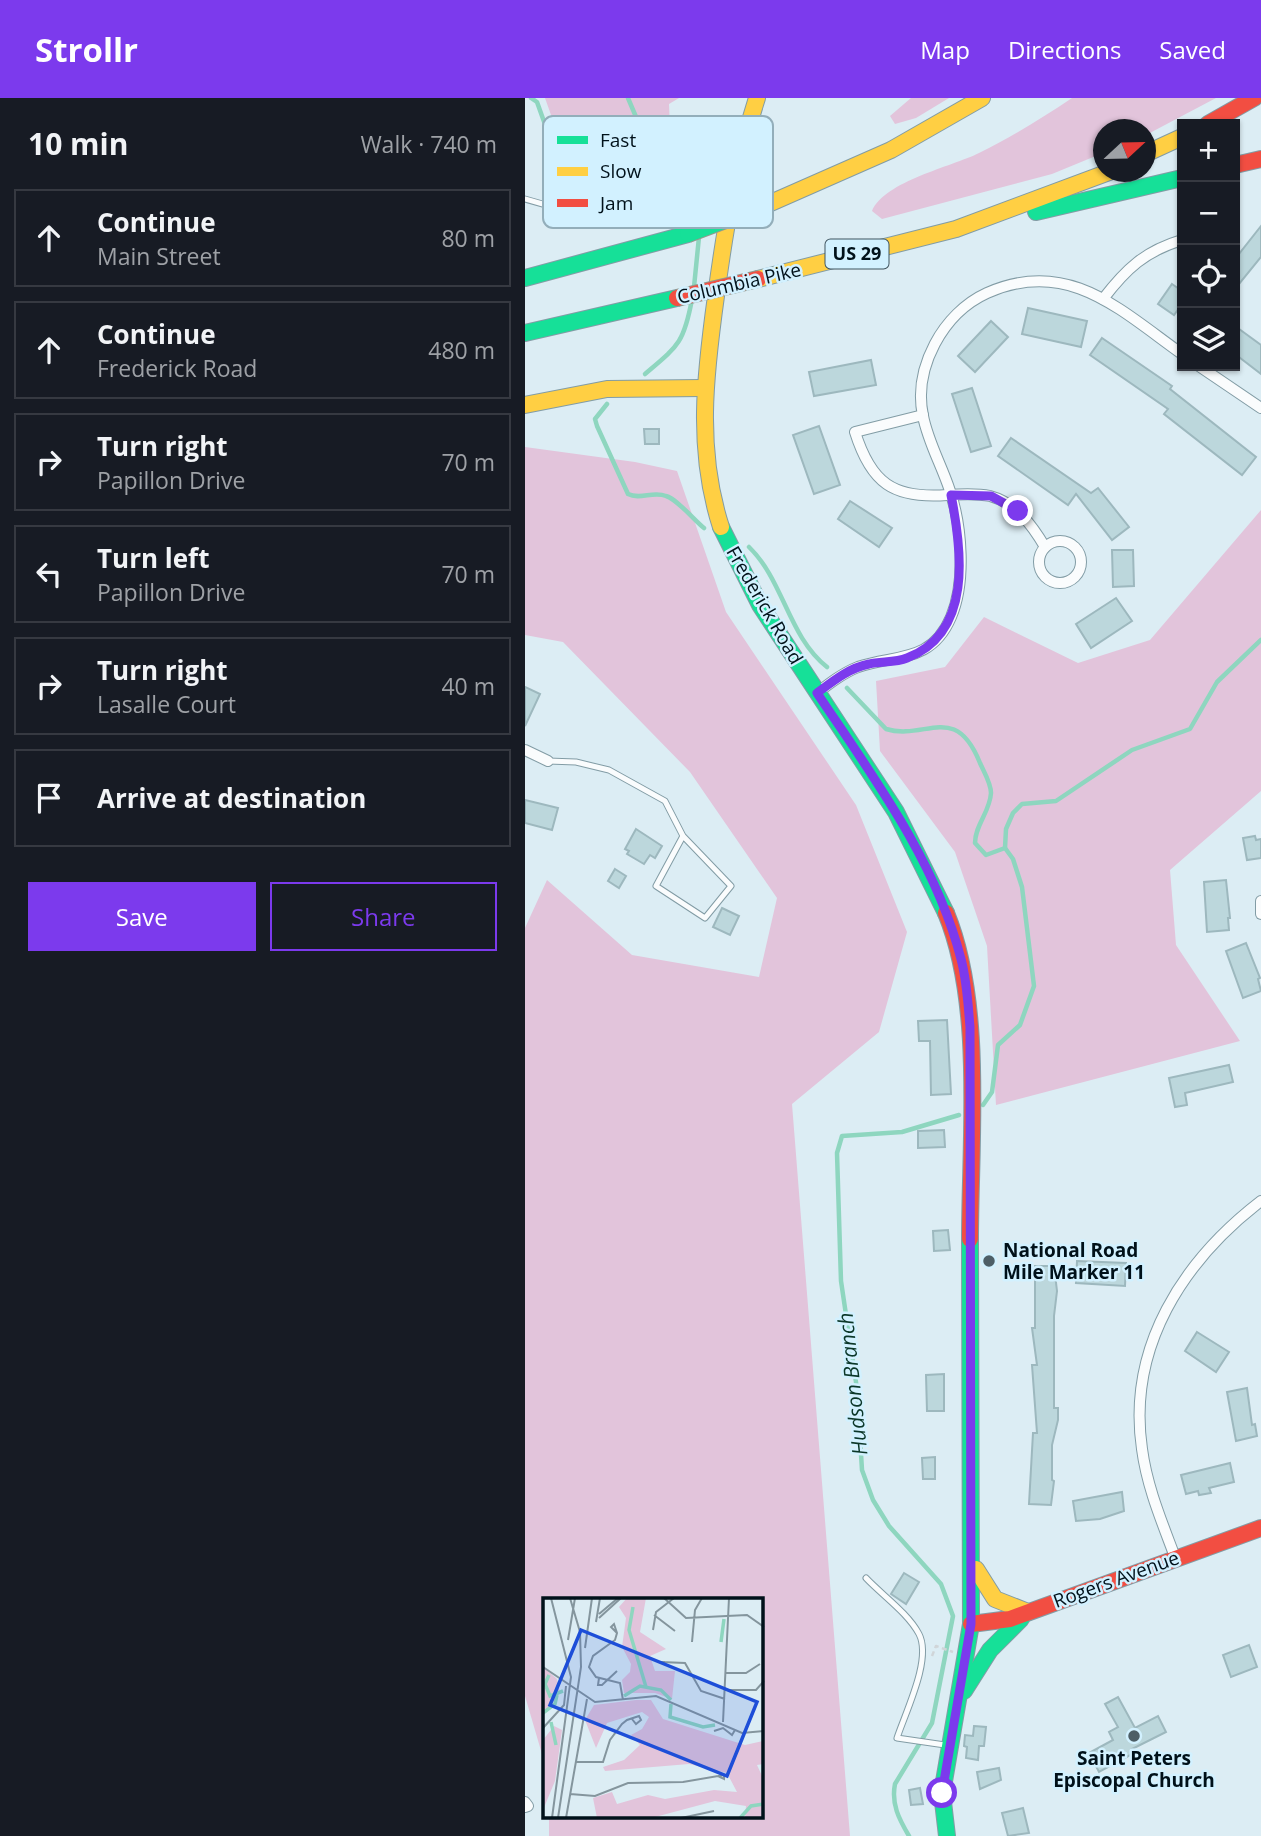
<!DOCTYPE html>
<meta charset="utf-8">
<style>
:root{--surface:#171b24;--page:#20242c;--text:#f1f3f6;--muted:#9ea1a6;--line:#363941;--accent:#7c3aed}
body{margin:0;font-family:"Open Sans",sans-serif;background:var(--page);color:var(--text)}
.controls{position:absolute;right:21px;top:21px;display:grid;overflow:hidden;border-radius:0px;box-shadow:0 2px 5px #0004}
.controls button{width:63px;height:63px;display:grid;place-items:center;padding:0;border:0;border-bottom:2px solid var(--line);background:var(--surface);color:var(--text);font:35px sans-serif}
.compass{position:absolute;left:568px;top:21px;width:63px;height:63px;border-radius:50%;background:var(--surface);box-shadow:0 2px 5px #0004;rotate:68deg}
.stop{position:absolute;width:21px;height:21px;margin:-16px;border:5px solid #7c3aed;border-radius:50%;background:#fff}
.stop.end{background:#7c3aed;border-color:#fff;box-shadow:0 2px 7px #0008}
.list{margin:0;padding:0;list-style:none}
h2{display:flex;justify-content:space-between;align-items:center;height:91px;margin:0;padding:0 28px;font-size:30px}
h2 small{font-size:23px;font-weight:400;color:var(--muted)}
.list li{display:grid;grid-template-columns:46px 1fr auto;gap:21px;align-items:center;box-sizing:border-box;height:98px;margin:0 14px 14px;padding:0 14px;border:2px solid var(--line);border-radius:0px}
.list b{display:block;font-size:26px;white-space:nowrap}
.list p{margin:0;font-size:23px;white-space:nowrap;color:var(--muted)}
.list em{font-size:23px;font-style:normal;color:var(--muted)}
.actions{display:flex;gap:14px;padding:21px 28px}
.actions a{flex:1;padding:16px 0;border:2px solid var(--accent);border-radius:0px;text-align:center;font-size:24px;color:var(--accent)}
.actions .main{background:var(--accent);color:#fff}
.icon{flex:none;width:38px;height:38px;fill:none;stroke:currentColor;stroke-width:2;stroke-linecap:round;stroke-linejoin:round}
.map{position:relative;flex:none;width:736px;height:1738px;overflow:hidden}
header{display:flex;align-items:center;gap:42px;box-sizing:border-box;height:98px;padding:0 35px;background:var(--accent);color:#fff}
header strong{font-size:33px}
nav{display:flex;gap:38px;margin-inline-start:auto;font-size:24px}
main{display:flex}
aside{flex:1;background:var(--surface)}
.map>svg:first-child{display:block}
.green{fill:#e2c4db}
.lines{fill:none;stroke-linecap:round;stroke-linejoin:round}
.stream{stroke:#8ed6bf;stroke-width:4.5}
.building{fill:#bcd7dc;stroke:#9db8be;stroke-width:2}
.lane-casing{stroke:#829ca5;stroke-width:7}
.street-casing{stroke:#829ca5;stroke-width:12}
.fast-casing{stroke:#829ca5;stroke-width:18}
.slow-casing{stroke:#829ca5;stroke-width:18}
.jam-casing{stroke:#829ca5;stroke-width:18}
.path{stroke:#d0d5d8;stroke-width:2.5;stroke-dasharray:5 3.5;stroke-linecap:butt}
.lane{stroke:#fafcfd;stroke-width:5}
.street{stroke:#fafcfd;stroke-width:10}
.fast{stroke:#16e098;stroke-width:16}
.slow{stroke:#ffcf43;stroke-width:16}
.jam{stroke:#f24e42;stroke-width:16}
.fast-bridge-casing{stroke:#929a8e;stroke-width:18;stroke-linecap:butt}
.jam-bridge-casing{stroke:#929a8e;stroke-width:18;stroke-linecap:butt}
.fast-bridge{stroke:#16e098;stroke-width:16}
.jam-bridge{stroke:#f24e42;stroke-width:16}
.route{stroke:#7c3aed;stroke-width:9}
.poi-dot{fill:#4d5e66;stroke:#d2f1ff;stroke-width:2.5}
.labels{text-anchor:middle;stroke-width:5;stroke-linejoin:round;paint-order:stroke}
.shield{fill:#d2f1ff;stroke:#3f545f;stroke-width:2}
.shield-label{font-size:18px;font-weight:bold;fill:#00111a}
.street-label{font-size:19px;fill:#00111a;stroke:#d2f1ff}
.poi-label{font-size:19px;font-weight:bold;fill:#00111a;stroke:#d2f1ff;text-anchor:start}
.water-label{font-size:21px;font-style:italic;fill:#0b3729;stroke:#d2f1ff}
.inset-river{fill:none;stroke:#8ed6bf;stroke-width:3.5}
.inset-road{fill:none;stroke:#84959d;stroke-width:2}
.view{fill:#1d4ed8;fill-opacity:0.15;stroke:#1d4ed8;stroke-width:3.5}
.inset-edge{fill:none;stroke:#00111a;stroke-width:3.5}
.key{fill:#d2f1ff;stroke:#93aeba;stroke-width:2}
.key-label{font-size:19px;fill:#00111a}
</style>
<header>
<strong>Strollr</strong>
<nav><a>Map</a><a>Directions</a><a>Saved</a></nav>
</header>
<main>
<aside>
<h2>10 min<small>Walk · 740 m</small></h2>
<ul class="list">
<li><svg class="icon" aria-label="ahead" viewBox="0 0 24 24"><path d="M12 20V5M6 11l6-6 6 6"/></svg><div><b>Continue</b><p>Main Street</p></div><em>80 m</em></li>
<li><svg class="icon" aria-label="ahead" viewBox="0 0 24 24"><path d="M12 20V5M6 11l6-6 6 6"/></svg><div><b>Continue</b><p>Frederick Road</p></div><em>480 m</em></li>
<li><svg class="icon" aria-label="right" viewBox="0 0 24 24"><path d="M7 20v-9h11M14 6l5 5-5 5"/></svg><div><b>Turn right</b><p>Papillon Drive</p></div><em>70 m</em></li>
<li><svg class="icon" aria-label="left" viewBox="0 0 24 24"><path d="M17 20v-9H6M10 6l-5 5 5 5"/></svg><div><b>Turn left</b><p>Papillon Drive</p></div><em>70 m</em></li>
<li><svg class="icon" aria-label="right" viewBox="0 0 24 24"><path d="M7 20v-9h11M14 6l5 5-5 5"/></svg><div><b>Turn right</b><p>Lasalle Court</p></div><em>40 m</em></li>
<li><svg class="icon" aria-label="arrive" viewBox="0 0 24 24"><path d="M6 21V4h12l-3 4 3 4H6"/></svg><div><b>Arrive at destination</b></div></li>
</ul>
<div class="actions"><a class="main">Save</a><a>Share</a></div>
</aside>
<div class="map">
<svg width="736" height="1738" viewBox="0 0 736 1738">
<rect width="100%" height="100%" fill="#dcedf4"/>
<g class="green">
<path d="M20,0H154L144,6L145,31L111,46L80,41L58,45L32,34Z"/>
<path d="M386,0H424L391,20L370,26L365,18Z"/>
<path d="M547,0H691L621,37L620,32H578V55L527,76L357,121L347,113C360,83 426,69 454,55C487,39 517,20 547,0Z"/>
<path d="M0,349L110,364L152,373L201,514L331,707L382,834L354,934L267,1006L325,1738H24V1719H236V1502H19V1663L0,1598V830L22,782L107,857L234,879L252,800L165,674L38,544L0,537Z"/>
<path d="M736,412V693L645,772L651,847L715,943L471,1007L462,848L430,754L355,653L351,583L420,569L459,519L553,565L625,542Z"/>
</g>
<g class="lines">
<g class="stream">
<path d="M6,0L12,4L22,32C61,42 76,35 111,19"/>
<path d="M103,0L117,33L149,47L160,62"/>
<path d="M175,126V113"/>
<path d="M169,189L174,139"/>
<path d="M120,276C153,248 159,245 167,201"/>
<path d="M82,306L70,321L72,328L103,396C115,402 128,393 141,398C152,401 169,422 179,430"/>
<path d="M224,449C259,483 263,538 302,569"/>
<path d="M322,590L361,631C401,643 430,603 455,665C459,674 466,685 466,695C465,714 450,727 450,745L461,757L480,750L488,761L497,789L509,888L495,927L473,947L467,994L458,1007"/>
<path d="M480,750L481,731L488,715L497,706L531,703L607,652L665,631L692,584L736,542"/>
<path d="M384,1738C374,1721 366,1706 370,1686L407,1625L428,1518L416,1486L364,1428L348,1402L337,1372L332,1291L316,1183L312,1055L317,1038L377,1034L434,1017"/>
</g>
</g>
<g class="building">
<path d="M736,128V159L710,191V161Z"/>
<path d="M647,186L657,193V206L649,217L633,206Z"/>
<path d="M503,210L562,223L556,249L497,236Z"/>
<path d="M466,223L483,239L450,274L433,258Z"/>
<path d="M710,228L736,247V276L710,256Z"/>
<path d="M577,240L647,288L645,291L731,359L717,377L639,316L643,311L565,257Z"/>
<path d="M346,262L351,287L289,298L284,274Z"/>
<path d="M447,290L466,348L446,354L427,296Z"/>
<path d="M294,328L315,387L289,396L268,337Z"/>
<path d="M119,331H134V346H120Z"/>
<path d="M486,340L566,395L573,390L604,429L587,442L551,396L543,407L473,358Z"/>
<path d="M325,403L367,430L354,449L313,421Z"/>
<path d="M587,452H608L609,488L588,489Z"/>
<path d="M591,500L607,523L566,550L551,526Z"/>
<path d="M0,589L15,596L0,628Z"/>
<path d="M0,702L33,710L27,732L0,725Z"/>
<path d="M111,731L137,748L130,760L125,757L119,766L102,756L104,753L100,751Z"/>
<path d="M730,738L731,742L736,741V760L722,762L718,740Z"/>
<path d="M90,771L101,778L94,790L83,783Z"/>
<path d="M701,782L705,820H703L704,832L682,834L679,784Z"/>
<path d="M197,810L214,818L205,837L188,829Z"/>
<path d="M721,845L735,880L733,881L736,893L718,900L701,853Z"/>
<path d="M422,922L426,996L406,997L405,943H394L393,923Z"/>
<path d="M704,967L708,984L660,995L662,1007L650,1009L644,980Z"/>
<path d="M419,1032L420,1049L393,1050V1033Z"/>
<path d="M423,1132L425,1152L409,1153L408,1133Z"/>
<path d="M552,1163L601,1165L600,1188L551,1185Z"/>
<path d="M510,1168H529L532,1193L529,1218V1310H533V1322L527,1347V1382L529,1383L526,1407L504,1406L508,1335H512L507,1267H512L507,1230H510Z"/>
<path d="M672,1234L704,1254L691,1274L660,1253Z"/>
<path d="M419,1276V1313H402L401,1277Z"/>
<path d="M722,1290L727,1327L730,1326L732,1338L711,1343L702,1294Z"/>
<path d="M410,1359V1381H398L397,1360Z"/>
<path d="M705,1365L709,1384L684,1390L686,1395L674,1397L673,1393L661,1396L656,1377Z"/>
<path d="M597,1394L599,1413L575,1421L551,1423L548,1403Z"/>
<path d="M379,1475L394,1484L381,1506L366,1496Z"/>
<path d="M724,1547L732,1569L706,1579L698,1557Z"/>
<path d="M593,1599L610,1630L633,1618L641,1634L607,1651L609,1655L574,1674L564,1655L588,1642L584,1634L593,1629L580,1606Z"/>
<path d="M449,1628L461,1629L459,1648H454L453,1662L441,1660L442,1649L439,1648L440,1637L448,1638Z"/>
<path d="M474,1670L476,1682L455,1691L452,1674Z"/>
<path d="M395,1690L398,1706L386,1707L384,1692Z"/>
<path d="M498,1710L504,1735L483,1738L477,1715Z"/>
</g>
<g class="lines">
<g class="lane-casing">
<g id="lane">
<path d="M0,101L42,113L176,73L209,67"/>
<path d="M23,663L51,664L84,672L140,703L158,738L206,788L180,820L131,788L158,738"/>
<path d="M341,1480C357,1497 383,1515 394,1536C407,1561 381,1613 372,1640L420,1647"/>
</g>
</g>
<g class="street-casing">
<g id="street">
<path d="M578,201C601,171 620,153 657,142"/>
<path d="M674,268L736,310"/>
<path d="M398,317L330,334C346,385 368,401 422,397C436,396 451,395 465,398C491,405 507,427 520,449"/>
<circle cx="535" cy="464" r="21"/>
<path d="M292,595C305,585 318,575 333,569C370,556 406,566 426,519C441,484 437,429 425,393C417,368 403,344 398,318C388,270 418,215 462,195C543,159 595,212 657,256"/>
<path d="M0,652L23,663"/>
<path d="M736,803V816"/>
<path d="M650,1459C637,1424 622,1389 617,1351C602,1249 658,1163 736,1103"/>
<path d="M0,1704L3,1708L0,1709"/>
</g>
</g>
<g class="fast-casing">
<g id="fast">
<path d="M511,114L657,80"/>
<path d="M0,180L163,136"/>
<path d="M0,235L152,200"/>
<path d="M196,429L235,507L371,714L421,815"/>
<path d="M439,1593L465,1552L496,1521"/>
<path d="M422,1738L417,1695L446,1526L445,1141"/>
</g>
</g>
<g class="slow-casing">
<g id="slow">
<path d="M620,56L657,39"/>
<path d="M241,107L366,52L457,0"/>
<path d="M233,181L431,131L584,74"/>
<path d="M0,307L82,291L178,290"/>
<path d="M196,429C171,352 180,277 191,198C200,130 211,65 232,0"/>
<path d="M451,1471L470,1501L503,1514"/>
</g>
</g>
<g class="jam-casing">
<g id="jam">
<path d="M683,26L729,0"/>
<path d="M710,67L736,61"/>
<path d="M421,815C459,907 445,1041 445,1141"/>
<path d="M446,1526L485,1521L736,1430"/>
</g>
</g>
<path class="path" d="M407,1558L411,1548L428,1554"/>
<use href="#lane" class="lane"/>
<use href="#street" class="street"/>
<use href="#fast" class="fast"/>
<use href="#slow" class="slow"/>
<use href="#jam" class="jam"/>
<g class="fast-bridge-casing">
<path id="fast-bridge" d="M163,136L241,107"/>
</g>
<g class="jam-bridge-casing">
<path id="jam-bridge" d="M152,200L233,181"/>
</g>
<use href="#fast-bridge" class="fast-bridge"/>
<use href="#jam-bridge" class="jam-bridge"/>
</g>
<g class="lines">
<path class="route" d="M417,1695L446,1526L445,929C443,906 442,883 436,861C411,763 347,677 292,595C308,583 324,570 344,566C356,563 370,565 382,560C448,535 437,452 426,397L466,398L493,413"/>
</g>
<g class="poi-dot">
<circle cx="464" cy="1163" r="7"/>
<circle cx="609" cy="1638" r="7"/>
</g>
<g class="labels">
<rect class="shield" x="300.5" y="141.5" width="63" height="29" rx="5"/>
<g class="shield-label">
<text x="332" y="162">US 29</text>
</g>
<g class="street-label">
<text transform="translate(214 185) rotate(-13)" y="7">Columbia Pike</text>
<text transform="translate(240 507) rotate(60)" y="7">Frederick Road</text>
<text transform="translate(591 1481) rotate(-20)" y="7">Rogers Avenue</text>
</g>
<g class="poi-label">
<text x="478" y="1159">National Road<tspan x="478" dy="22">Mile Marker 11</tspan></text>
<text x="609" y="1667" text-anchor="middle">Saint Peters<tspan x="609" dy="22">Episcopal Church</tspan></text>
</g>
<g class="water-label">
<text transform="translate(328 1286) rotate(-96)" y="7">Hudson Branch</text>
</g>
</g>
<g transform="translate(18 1500)">
<rect width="220" height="220" fill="#dcedf4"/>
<path d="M84,0H103L97,34L123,51L107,58L112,73H132L129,101L112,95H81L79,82L87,74L88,66L79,49L83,20L76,9ZM0,69L14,81L17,95L0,116ZM93,102H108L120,121L202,147L220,143V166L214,167L220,180V220H202L203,208L172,203L112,219L54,220L50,200L69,194L74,206L105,197L122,201L171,192L194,194L184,175L146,166L62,173L60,169L81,162L97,147L88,137L99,131L106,119L99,114L64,125L53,150L42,122L51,107ZM11,128L19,132L12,183L0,212V142Z" fill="#e2c4db"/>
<path class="inset-river" d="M90,9L86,32L103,89M178,44L181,21M6,77L2,86L7,98L20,93M81,98L97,88L118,92L128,102M128,106L127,119L160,129L172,127M0,115L12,106L14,97M8,124L13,147M197,220L208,208L221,206"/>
<path class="inset-road" d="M8,0L28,79L9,220M121,0L143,20L204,17L221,29M56,16L75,0M111,17L132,33M56,20L78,0M53,24L57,0M110,32L113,14L131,0M74,35L68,29L71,26L74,35L72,42L50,58L46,69L53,79L77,85L80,102M25,42L32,0M149,44L152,12L159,0M42,50L49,0M122,64H118L142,65L158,93L182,101M0,69L52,104L113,98L199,135L221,133M183,75H203L217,66M56,80L55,87H59L74,73M182,92H213L221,83M180,124L186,0M0,130L21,107L23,88M171,133L180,130L189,137L192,132M32,164H60L67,142L79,126L84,122L96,118L98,122L93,126L89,121M27,196L52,198L85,185L140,184L175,178L181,181V177L175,178M15,220L38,69L37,34L27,0M23,220L44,101M138,220L171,213"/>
<path class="view" d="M38,32L214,104L184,178L7,107Z"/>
<rect width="220" height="220" class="inset-edge"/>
</g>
<rect x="18" y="18" width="230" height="112" rx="10" class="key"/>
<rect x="32" y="38" width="31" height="8" fill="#16e098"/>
<rect x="32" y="69" width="31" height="9" fill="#ffcf43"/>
<rect x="32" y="101" width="31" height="8" fill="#f24e42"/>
<g class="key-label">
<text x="75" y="49">Fast</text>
<text x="75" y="80">Slow</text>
<text x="75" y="112">Jam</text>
</g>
</svg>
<div class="controls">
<button>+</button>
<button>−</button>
<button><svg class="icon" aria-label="locate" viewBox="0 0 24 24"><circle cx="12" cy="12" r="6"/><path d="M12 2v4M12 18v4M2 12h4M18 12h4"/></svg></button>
<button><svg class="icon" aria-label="layers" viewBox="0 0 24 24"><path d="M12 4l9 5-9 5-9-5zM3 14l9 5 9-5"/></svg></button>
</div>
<svg class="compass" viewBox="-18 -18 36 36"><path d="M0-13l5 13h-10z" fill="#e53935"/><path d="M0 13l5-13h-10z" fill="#9ea1a6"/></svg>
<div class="stop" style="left:417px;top:1695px"></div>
<div class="stop end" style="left:493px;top:413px"></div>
</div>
</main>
